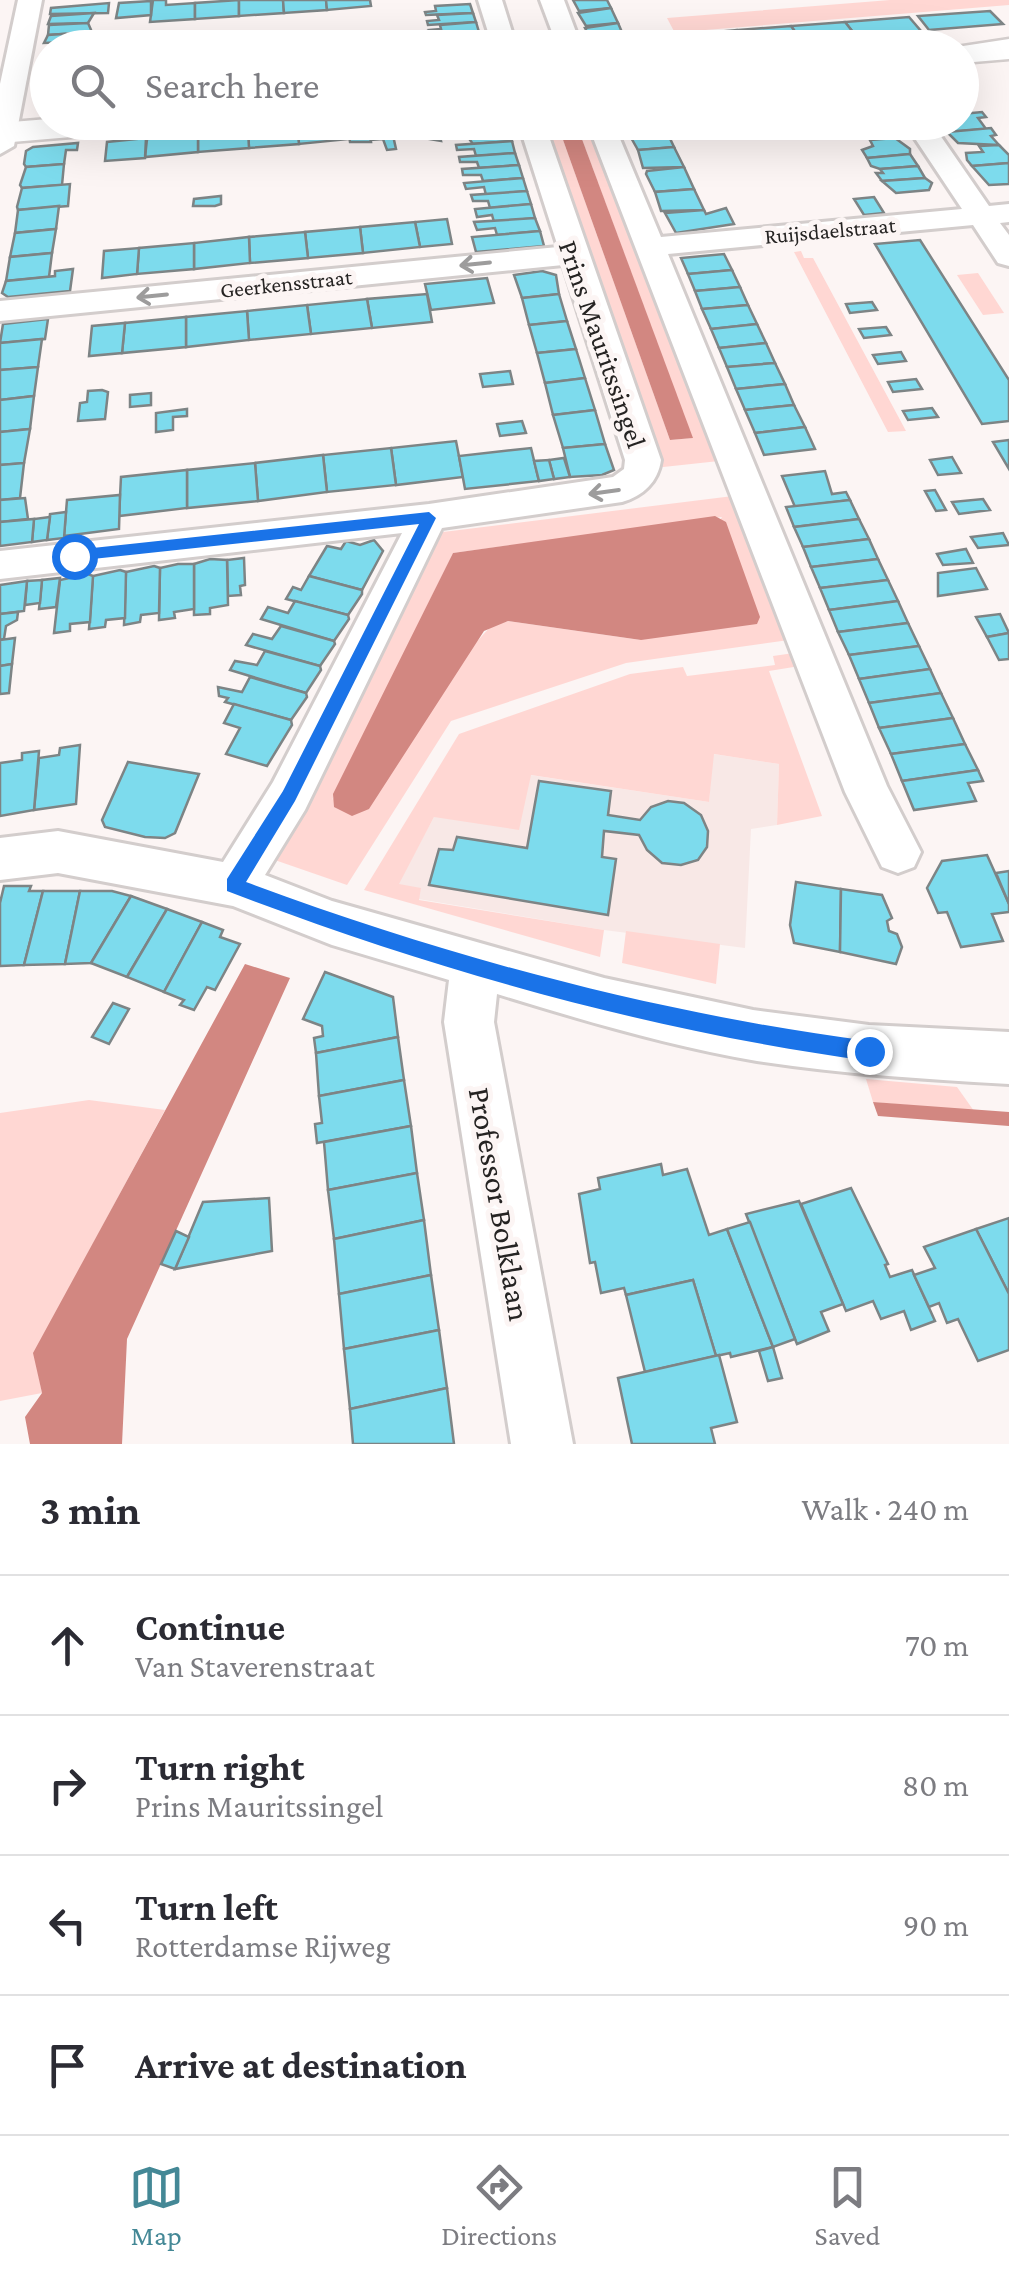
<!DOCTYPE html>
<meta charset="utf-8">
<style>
:root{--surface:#fff;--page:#f7f7f7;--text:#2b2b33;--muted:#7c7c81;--line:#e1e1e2;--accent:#448896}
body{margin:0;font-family:"Crimson Pro",serif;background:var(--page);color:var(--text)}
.stop{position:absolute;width:30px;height:30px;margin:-22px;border:8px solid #1a73e8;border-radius:50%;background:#fff}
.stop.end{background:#1a73e8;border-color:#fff;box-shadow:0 2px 10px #0008}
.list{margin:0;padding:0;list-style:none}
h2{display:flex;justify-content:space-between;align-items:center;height:130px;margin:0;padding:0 40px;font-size:42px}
h2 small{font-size:32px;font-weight:400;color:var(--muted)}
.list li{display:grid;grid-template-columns:65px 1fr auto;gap:30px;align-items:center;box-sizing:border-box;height:140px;padding:0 40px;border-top:2px solid var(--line)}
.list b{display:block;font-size:38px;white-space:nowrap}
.list p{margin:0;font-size:32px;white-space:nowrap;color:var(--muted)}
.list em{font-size:32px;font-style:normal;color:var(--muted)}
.icon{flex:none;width:55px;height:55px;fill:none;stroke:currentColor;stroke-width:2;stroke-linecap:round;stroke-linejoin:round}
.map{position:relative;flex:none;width:1009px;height:1444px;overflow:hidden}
.search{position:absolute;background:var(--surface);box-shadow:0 10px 40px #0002;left:30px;right:30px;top:30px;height:110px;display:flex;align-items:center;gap:25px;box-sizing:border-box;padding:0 35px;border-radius:55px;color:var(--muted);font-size:38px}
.sheet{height:690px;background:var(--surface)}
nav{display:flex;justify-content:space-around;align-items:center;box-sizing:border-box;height:140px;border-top:2px solid var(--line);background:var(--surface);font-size:28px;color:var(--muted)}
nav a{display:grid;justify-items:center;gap:5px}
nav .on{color:var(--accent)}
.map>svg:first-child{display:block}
.built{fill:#f8e8e6}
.green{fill:#ffd7d3;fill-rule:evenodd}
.water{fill:#d28781}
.building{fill:#7ddbed;stroke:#7d8485;stroke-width:2.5}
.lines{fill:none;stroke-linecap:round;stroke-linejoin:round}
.street-casing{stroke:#d3cdcc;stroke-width:6}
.secondary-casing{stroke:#d3cdcc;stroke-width:5}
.street{fill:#fff;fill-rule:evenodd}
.secondary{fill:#fff;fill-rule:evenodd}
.oneway{stroke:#9d9c9c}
.route{fill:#1a73e8}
.labels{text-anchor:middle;stroke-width:10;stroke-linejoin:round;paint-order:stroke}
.far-street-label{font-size:22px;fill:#252322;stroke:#fcf5f4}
.street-label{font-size:28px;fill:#252322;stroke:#fcf5f4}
.near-street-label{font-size:32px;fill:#252322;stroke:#fcf5f4}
</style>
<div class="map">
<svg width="1009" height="1444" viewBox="0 0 1009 1444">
<rect width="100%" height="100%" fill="#fcf5f4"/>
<path class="built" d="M713,754L779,764L777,825L751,829L745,948L604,930L418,899L398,884L434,817L530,775L709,802Z"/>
<g class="green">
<path d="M890,0H1009V5L681,32L684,39L669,40L672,47H649L644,38L676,35L667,18Z"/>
<path d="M538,123H557L670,440L692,438L576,123H594L719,461L654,468Z"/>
<path d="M801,251L804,258H813L906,431L888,432L794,252Z"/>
<path d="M978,273L1004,313L983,315L957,275Z"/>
<path d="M733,496L796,639L626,663L451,721L347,885L269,858L435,533ZM722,517L641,640L508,621L492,625L332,800L453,553Z"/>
<path d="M801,652L806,665L769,671L822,816L777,825L779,764L714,754L709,802L531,775L519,830L434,817L399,884L421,888L419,900L604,930L600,957L364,890L459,734L630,674L683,667L687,676L775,665L773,656Z"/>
<path d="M626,931L720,944L716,984L622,963Z"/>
<path d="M866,1079L957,1087L974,1111L873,1102Z"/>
<path d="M89,1100L165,1110L34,1353L42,1393L0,1401V1113Z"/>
</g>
<g class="water">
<path d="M557,123H576L693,438L670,440Z"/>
<path d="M715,516L726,522L760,617L757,624L641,640L508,621L484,631L369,809L352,816L334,807L333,794L453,553Z"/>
<path d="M245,964L290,978L127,1339L122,1444H30L25,1417L42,1393L33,1353Z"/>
<path d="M873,1102L1009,1112V1126L878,1116Z"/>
</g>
<g class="building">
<path d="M153,0H166V5L195,3V19L150,22Z"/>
<path d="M239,0V16L195,19V3Z"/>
<path d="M239,0H283L284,13L239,16Z"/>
<path d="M283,0H326L327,10L284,13Z"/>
<path d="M326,0H370L371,6L327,10Z"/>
<path d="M607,0L611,8L579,11L573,0Z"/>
<path d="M151,1V15L116,18L119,3Z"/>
<path d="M109,3L108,13L50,14L51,8Z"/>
<path d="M470,4L473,13L426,15L425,12L436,11L435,6Z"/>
<path d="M611,8L618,23L586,26L578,13Z"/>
<path d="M990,11L1003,24L929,30L918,16Z"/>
<path d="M94,13L88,23L48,24L51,16Z"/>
<path d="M473,13L476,22L428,25L427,21L439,20L437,15Z"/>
<path d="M909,17L921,31L856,36L845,22Z"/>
<path d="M476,22L479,32L437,35L430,30L441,29L440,25Z"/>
<path d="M845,22L856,36L801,40L791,26Z"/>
<path d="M88,23L92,32L48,35L49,25Z"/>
<path d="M618,23L625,39L592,41L585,28Z"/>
<path d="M791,26L801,40L746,45L737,30Z"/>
<path d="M737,30L746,45L689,48L682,35Z"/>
<path d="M92,32L91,41L44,43L48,35Z"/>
<path d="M479,32L481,41L440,44L432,40L444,39L442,34Z"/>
<path d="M625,39L629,48H595L591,44Z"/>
<path d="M982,112L986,117L978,118L986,129L947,132L943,126V122H962V114Z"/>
<path d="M347,122H367L371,142H350Z"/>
<path d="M347,122L349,139L299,144L297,126Z"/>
<path d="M367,122H390L396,149L387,150L383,139L371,140Z"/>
<path d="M390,122H414L417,137L394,138Z"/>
<path d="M414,122H436L441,141L417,137Z"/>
<path d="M467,122H509L510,126L469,132Z"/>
<path d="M663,122L665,128L630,131L625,125Z"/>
<path d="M890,122L895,138L870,140L867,134L850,131L845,124Z"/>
<path d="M297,126L299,144L249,148L248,130Z"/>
<path d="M508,128L512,141L473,144L464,132Z"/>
<path d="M665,128L674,147L638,150L629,134L630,131Z"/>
<path d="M991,128L996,135L991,136L999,145L958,143L947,132Z"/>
<path d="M248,130L249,148L198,152V135Z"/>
<path d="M198,135V152L145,157L147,139Z"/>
<path d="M146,138L145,158L105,161L107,142Z"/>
<path d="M895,138L910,149V154L867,158L862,150L873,146L870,140Z"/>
<path d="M512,141L515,153L476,156L474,149L457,150L456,145Z"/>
<path d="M78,143L77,150H66L64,164L26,167L24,164L26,151L33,147Z"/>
<path d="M999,145L1009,155V163L972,166L967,160L966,153L983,152L979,146Z"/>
<path d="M674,147L684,167L643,168L638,150Z"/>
<path d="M515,153L519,165L479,168L477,162H460L459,157Z"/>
<path d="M910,154L918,166L880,169L871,166L867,158Z"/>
<path d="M1009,163V184L989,185L972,166Z"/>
<path d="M64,164L62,185L22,188L20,185L26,167Z"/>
<path d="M519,165L523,178L483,181L481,175H463L462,169Z"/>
<path d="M918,166L925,178L882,181L876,173H883L880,169Z"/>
<path d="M684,167L694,189L655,192L646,174L647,171Z"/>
<path d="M523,178L527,191L486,195L484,187L466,189L464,183Z"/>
<path d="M925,178L932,183L929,190L896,193L882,181Z"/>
<path d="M70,184L68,206L18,210L17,207L22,188Z"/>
<path d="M694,189L704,210L661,211L655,192Z"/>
<path d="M527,191L531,204L490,208L488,201H473L471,195Z"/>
<path d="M221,196V204L215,206H193L194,199Z"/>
<path d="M874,197L884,213L864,215L854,199Z"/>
<path d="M531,204L535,218L494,222L492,215L477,217L475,209Z"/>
<path d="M59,206L56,229L15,233L18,210Z"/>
<path d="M726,208L734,224L676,233L665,213L704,210L706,214Z"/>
<path d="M535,218L540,231L497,235L495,228L477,230L474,222Z"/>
<path d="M447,219L452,244L420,247L415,222Z"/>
<path d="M415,222L420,247L363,253L360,227Z"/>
<path d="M360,227L363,253L308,258L305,232Z"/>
<path d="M56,229L52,253L10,257L15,233Z"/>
<path d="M540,231L544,246L476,252L472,237Z"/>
<path d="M305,232L308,258L250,263L249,237Z"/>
<path d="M249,237L250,263L194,269V243Z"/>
<path d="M920,240L1009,380V421L982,424L875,244Z"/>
<path d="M194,243V269L137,274L139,248Z"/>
<path d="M139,248L137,274L102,278L104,251Z"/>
<path d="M52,253L49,277L6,281L10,257Z"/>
<path d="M724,254L732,270L688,274L681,258Z"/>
<path d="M73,269L70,291L8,297L2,293L6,281L55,276V271Z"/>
<path d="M732,270L740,287L695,291L688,274Z"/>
<path d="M542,271L556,275L559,294L522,298L514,275Z"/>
<path d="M487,278L494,303L431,310L425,284Z"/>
<path d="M740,287L748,305L702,309L695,291Z"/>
<path d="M427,294L432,322L372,328L367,299Z"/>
<path d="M559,294L567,321L529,325L522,298Z"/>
<path d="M367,299L372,328L311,334L307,305Z"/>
<path d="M872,302L877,310L850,313L846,304Z"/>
<path d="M307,305L311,334L249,340L247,311Z"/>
<path d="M748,305L757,324L711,329L702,309Z"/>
<path d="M247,311L249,340L186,347V317Z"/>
<path d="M186,317V347L122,353L125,323Z"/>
<path d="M48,319L45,339L0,343L3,324Z"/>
<path d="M567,321L576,349L537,353L529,325Z"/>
<path d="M125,323L122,353L89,356L92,326Z"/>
<path d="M757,324L766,343L719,348L711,329Z"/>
<path d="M886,327L891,335L864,338L859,329Z"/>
<path d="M42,339L38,367L0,370V343Z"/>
<path d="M766,343L775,363L727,367L719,348Z"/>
<path d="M576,349L585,378L545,383L537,353Z"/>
<path d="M901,352L906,361L878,364L873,355Z"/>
<path d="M775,363L785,384L736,389L727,367Z"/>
<path d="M38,367L34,396L0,400V370Z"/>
<path d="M510,371L513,384L483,387L480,374Z"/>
<path d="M585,378L595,410L553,415L545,383Z"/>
<path d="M916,379L922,389L893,392L888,382Z"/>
<path d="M785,384L794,405L745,410L736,389Z"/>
<path d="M102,390L108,392L105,419L78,421L80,403L87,402L88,391Z"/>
<path d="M151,393V405L130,407V395Z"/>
<path d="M34,396L30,429L0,432V400Z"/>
<path d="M794,405L805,427L755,433L745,410Z"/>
<path d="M932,408L938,417L908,420L903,411Z"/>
<path d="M187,409V416L173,417V430L156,432V413Z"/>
<path d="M595,410L605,444L563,448L553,415Z"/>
<path d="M522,421L526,433L500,436L497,424Z"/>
<path d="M805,427L815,449L764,455L755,433Z"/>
<path d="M30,429L24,463L0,465V432Z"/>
<path d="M1009,440V469L993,442Z"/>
<path d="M456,441L463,477L396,485L391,448Z"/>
<path d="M605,444L614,470L602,475L570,477L563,448Z"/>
<path d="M391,448L396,485L327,492L323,455Z"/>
<path d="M531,448L539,481L465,489L459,456Z"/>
<path d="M323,455L327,492L258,501L255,463Z"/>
<path d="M952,457L961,473L938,475L930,460Z"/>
<path d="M564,458L570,477L554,479L549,460Z"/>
<path d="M549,460L554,479L539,481L534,461Z"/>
<path d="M24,463L20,498L0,500V465Z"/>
<path d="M255,463L258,501L187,508V470Z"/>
<path d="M187,470V508L119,516L121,477Z"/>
<path d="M825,471L832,494L846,492L850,500L795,507L782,476Z"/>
<path d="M935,490L946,510L936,511L925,491Z"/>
<path d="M120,495L119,529L64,536L67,500Z"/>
<path d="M25,498L28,519L0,522V500Z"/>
<path d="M983,499L990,510L959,514L952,502Z"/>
<path d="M850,500L859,519L794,527L786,507Z"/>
<path d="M66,512L64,538L47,540L50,514Z"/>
<path d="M50,517L47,540L32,542L34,519Z"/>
<path d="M34,519L32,542L0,546V522Z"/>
<path d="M859,519L869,539L803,547L794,527Z"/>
<path d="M1003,533L1009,545L978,548L971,537Z"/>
<path d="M869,539L878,559L811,567L803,547Z"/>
<path d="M374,540L383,551L362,590L309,576L327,546L341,549L346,541L360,545Z"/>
<path d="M966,549L973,563L943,565L937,554Z"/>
<path d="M244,558L245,585L240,586L241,595L228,596L227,560Z"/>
<path d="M210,559L227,560L228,605L210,608V614L194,615V564Z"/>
<path d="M878,559L888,580L820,588L811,567Z"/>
<path d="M178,564H194V609L174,612L175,618L159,620L160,568Z"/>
<path d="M154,566L160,568L159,613L141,615L140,622L124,625L126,572Z"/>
<path d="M976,568L987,589L938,596V573Z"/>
<path d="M120,570L126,572L125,618L106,620L105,627L89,629L93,576Z"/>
<path d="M88,574L93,576L90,622L70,624V631L54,633L60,580Z"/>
<path d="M309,576L362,590V594L348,615L286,599L293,587L301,590Z"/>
<path d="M60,578L56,607L39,609L42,580Z"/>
<path d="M42,580L40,603L25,605L27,581Z"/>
<path d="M888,580L898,601L829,610L820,588Z"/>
<path d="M27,581L24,611L0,614V585Z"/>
<path d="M295,601L348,615L349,619L334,641L261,619L268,607L288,613Z"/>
<path d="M898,601L908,623L838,632L829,610Z"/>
<path d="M18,612L17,620L6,626L4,639L0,640V614Z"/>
<path d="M1000,614L1009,633L987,637L976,617Z"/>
<path d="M908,623L919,646L849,655L838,632Z"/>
<path d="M281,626L334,641L335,644L320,666L246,645L253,634L272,639Z"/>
<path d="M1009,633V659L999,660L987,637Z"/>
<path d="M15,638L12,664L0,666V640Z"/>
<path d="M919,646L930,669L859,679L849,655Z"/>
<path d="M265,651L320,666L321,670L306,693L230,670L235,661L257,665Z"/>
<path d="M12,664L9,693L0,694V666Z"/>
<path d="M930,669L941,693L869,703L859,679Z"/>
<path d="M250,677L306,693L307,697L291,720L225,702L228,698L219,696L218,687L242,692Z"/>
<path d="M941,693L953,718L879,728L869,703Z"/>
<path d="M234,704L291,720L292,725L267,766L226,754L240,728L224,723Z"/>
<path d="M953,718L965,744L891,754L879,728Z"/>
<path d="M965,744L978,770L902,781L891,754Z"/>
<path d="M80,745L76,804L34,810L39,758L59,755L60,748Z"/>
<path d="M39,751L34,810L0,816V763L22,760V753Z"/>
<path d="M128,762L199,774L175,833L165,838L145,837L105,827L102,820Z"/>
<path d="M978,770L983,781L968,783L976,801L914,810L902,781Z"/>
<path d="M539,781L611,791L608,815L640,820L651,807L668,801L684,803L701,815L708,831L707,847L698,860L681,865L662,863L647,850L639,835L604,831L602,857L616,859L608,915L429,885L439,849L453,850L457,837L527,848Z"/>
<path d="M987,855L1009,904V912L992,914L1003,941L961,947L947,912L938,913L927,888L942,861Z"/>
<path d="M1009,871V904L996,873Z"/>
<path d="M796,882L841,889L840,952L794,943L790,925Z"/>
<path d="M4,886H31L29,891H43L24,965L0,966V903Z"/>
<path d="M841,889L882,895L892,918L887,921L889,931L897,934L902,947L896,964L840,952Z"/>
<path d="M43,891H80L65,964L24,965Z"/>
<path d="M80,891H112L131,896L91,963L65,964Z"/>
<path d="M131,896L167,909L127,977L91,963Z"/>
<path d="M167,909L202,922L164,992L127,977Z"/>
<path d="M202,922L223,930L220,937L240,944L215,990L207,987L194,1010L180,1005L184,1000L164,992Z"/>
<path d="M325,972L393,997L398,1037L316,1053L314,1038L323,1036L322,1026L303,1019Z"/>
<path d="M113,1003L129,1009L109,1044L92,1037Z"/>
<path d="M398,1037L404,1080L319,1096L316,1053Z"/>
<path d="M404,1080L411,1126L317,1143L315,1124L322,1123L319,1096Z"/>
<path d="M411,1126L417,1173L328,1190L324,1142Z"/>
<path d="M661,1164L663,1175L687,1169L709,1235L727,1229L773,1347L731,1357L730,1353L716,1356L693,1280L626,1295L624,1288L601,1293L595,1262L590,1263L579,1194L600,1189L598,1178Z"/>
<path d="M417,1173L424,1220L334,1239L328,1190Z"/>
<path d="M851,1188L888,1264L885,1265L890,1277L912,1270L935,1321L911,1330L904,1311L881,1319L873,1301L846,1311L801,1204Z"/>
<path d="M269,1198L272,1251L175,1269L203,1202Z"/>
<path d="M799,1201L843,1304L821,1312L829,1331L797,1344L746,1214Z"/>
<path d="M1009,1218V1294L976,1229Z"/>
<path d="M424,1220L431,1275L339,1294L334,1239Z"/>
<path d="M750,1222L795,1339L773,1347L727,1229Z"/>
<path d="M976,1229L1009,1294V1350L978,1361L958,1319L947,1323L939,1303L929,1307L914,1275L935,1268L924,1247Z"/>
<path d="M176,1231L189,1237L175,1269L161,1264Z"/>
<path d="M431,1275L439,1330L344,1349L339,1294Z"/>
<path d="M693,1280L716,1356L645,1372L626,1295Z"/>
<path d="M439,1330L447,1388L350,1409L344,1349Z"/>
<path d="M773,1347L782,1378L768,1381L759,1351Z"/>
<path d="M719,1355L737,1422L711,1428L715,1444H632L618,1378Z"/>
<path d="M447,1388L454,1444H353L350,1409Z"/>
</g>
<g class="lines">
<g class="street-casing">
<g id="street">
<path d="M18,0H42L14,146L0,154V84Z"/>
<path d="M478,0H502L517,48H493Z"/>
<path d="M540,0H564L582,48H558Z"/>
<path d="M518,122H544L661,460C658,482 643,496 622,502L442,528L305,810L265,875L332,901L604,978L753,1010L869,1025L1009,1032V1084C924,1079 841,1074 757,1061C669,1046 582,1020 497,994L494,1022L573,1444H511L444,1022L449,980L332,945L233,906L58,873L0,880V838L58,831L223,862L273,782L402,533L0,579V551L429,504L613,477L624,469L625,460L563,265L0,321V301L558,247Z"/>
<path d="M587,122H613L661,237L962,209L904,122H931L989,206L1009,204V222L1000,223L1009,235V266L998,263L973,225L668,254L887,786L921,852L914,867L898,873L882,867L845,792Z"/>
</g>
</g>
<g class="secondary-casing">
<g id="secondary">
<path d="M1009,39V59L962,63V48H950Z"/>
<path d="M48,119V122H148L143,129L131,132L0,143V123Z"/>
</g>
</g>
<use href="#street" class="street"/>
<use href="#secondary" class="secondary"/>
</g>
<defs><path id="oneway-shaft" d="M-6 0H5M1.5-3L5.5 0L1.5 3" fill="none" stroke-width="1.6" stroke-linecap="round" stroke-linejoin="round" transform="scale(2.5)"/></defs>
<g class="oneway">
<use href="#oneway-shaft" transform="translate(475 264) rotate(174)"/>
<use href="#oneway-shaft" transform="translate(152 296) rotate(174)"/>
<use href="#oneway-shaft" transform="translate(604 492) rotate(172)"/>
</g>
<path class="route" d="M429,512L436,518L295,801L246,882C447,957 656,1013 869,1041L879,1051L876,1058L869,1061C649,1031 434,970 227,891V879L283,791L419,524L74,561L67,556L74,550Z"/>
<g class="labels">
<g class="far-street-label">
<text transform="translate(830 230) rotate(-5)" y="8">Ruijsdaelstraat</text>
<text transform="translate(286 283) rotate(-6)" y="8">Geerkensstraat</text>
</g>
<g class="street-label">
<text transform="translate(603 344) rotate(71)" y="10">Prins Mauritssingel</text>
</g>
<g class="near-street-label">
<text transform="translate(500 1204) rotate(80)" y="11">Professor Bolklaan</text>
</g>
</g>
</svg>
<div class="stop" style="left:74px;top:556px"></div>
<div class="stop end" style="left:869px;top:1051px"></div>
<div class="search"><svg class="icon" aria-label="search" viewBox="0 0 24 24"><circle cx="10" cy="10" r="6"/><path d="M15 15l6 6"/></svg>Search here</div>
</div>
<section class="sheet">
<h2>3 min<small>Walk · 240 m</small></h2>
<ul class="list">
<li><svg class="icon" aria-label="ahead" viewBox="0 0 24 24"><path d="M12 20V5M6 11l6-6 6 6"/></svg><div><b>Continue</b><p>Van Staverenstraat</p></div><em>70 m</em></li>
<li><svg class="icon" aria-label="right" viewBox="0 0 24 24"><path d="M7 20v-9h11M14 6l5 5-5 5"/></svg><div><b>Turn right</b><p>Prins Mauritssingel</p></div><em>80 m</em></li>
<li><svg class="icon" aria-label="left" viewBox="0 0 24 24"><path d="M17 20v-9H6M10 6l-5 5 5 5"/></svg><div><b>Turn left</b><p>Rotterdamse Rijweg</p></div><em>90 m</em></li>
<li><svg class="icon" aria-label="arrive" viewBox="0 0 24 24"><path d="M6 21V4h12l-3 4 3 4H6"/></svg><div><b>Arrive at destination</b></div></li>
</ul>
</section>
<nav>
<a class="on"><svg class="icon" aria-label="map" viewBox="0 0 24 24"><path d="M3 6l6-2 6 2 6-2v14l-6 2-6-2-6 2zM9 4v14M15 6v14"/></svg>Map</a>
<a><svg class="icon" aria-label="directions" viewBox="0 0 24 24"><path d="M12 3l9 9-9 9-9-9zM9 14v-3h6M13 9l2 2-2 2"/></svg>Directions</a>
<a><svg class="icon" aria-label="saved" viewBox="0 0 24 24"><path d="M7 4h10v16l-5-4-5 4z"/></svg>Saved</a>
</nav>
